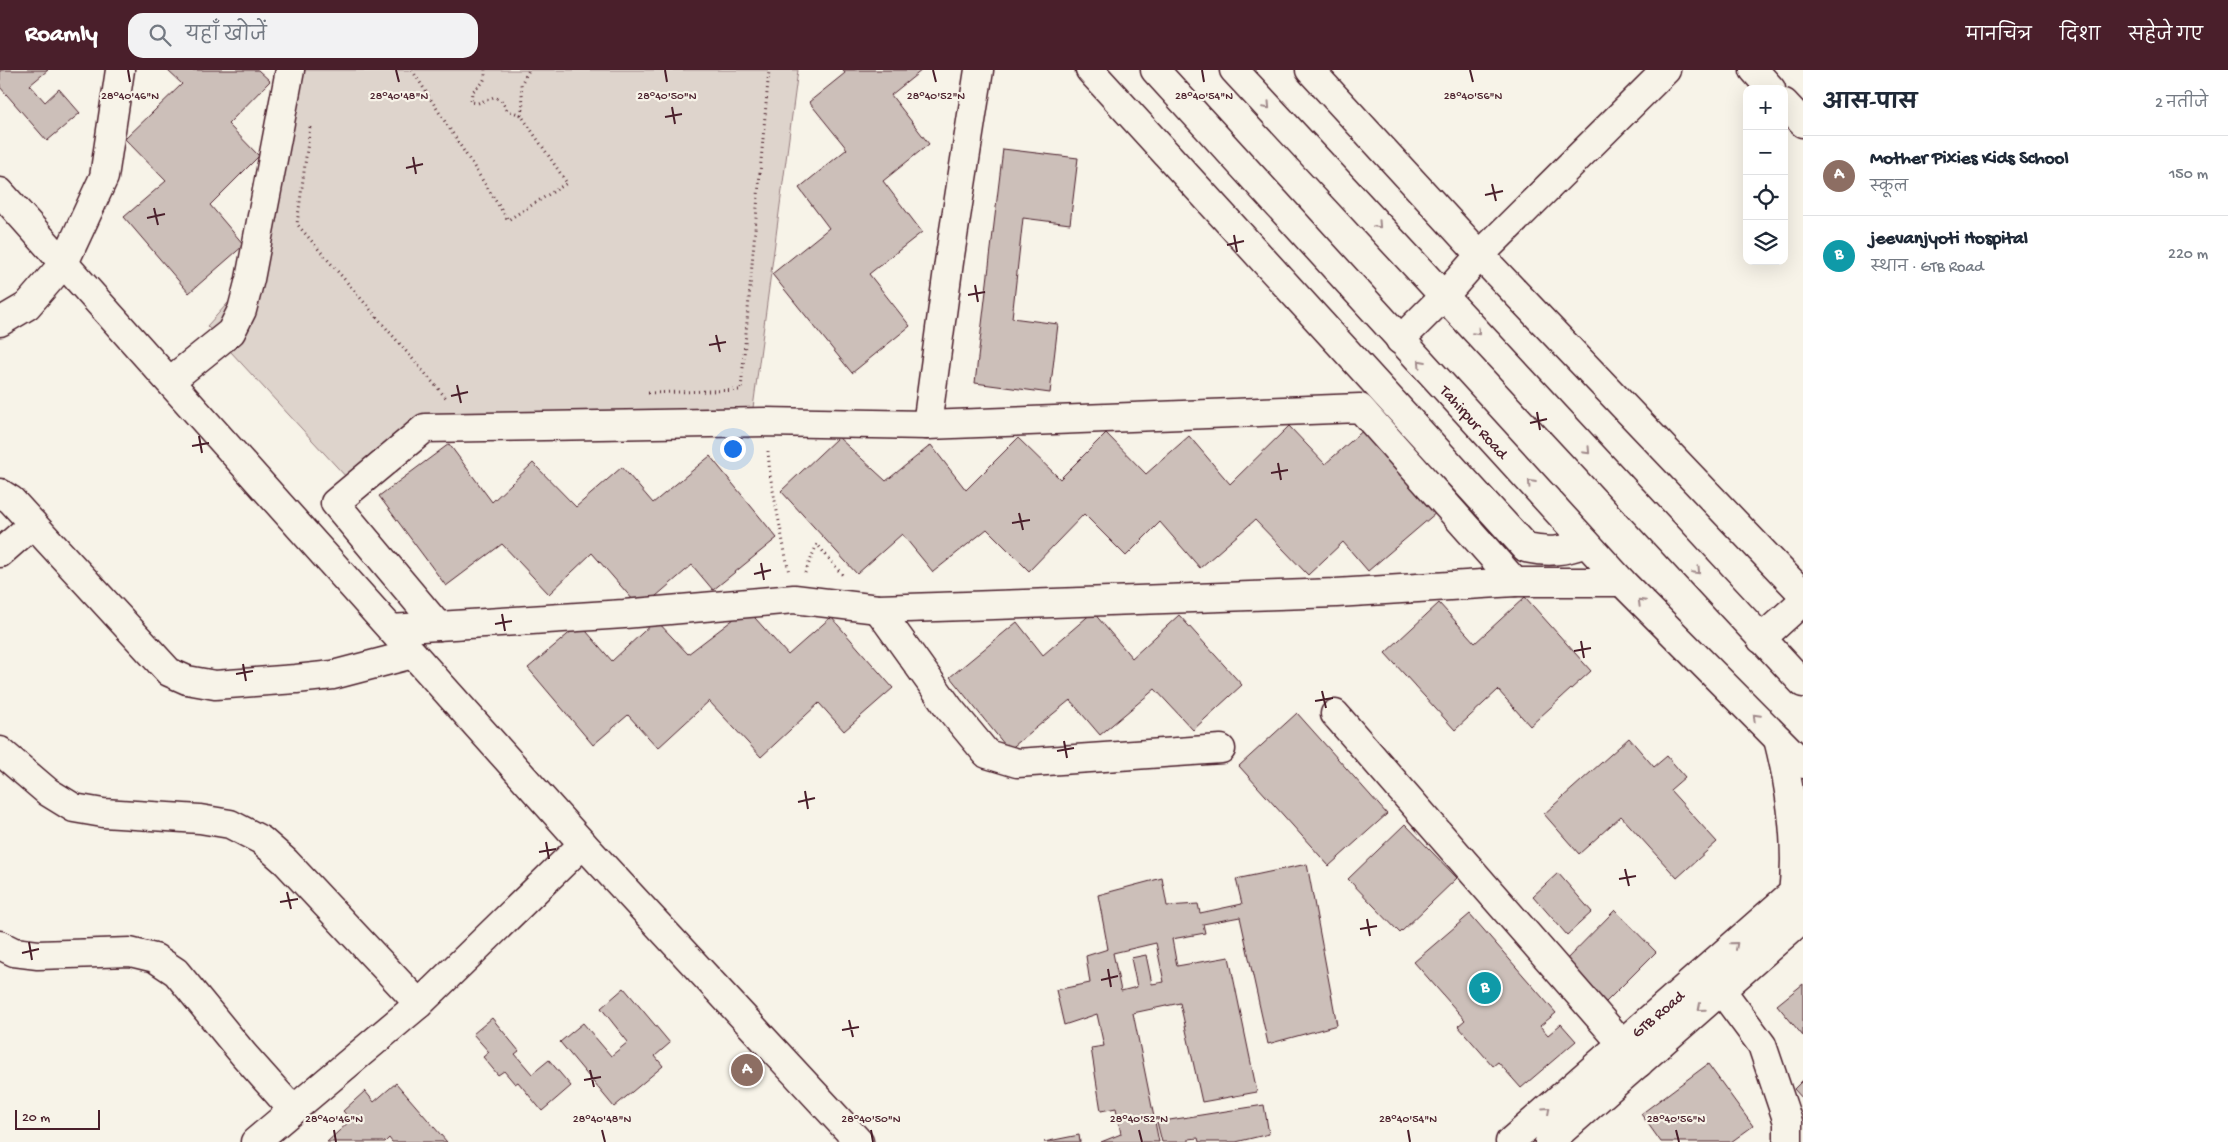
<!DOCTYPE html>
<html lang="hi">
<meta charset="utf-8">
<style>
:root{--surface:#fff;--page:#f2f2f3;--text:#1f2937;--muted:#747a83;--line:#e0e1e3;--accent:#4a1f2b}
body{margin:0;font-family:"Gochi Hand","Playpen Sans Deva",sans-serif;background:var(--page);color:var(--text)}
.controls{position:absolute;right:15px;top:15px;display:grid;overflow:hidden;border-radius:10px;box-shadow:0 5px 20px #0002}
.controls button{width:45px;height:45px;display:grid;place-items:center;padding:0;border:0;border-bottom:1px solid var(--line);background:var(--surface);color:var(--text);font:25px sans-serif}
.scale{position:absolute;left:15px;bottom:12px;width:85px;box-sizing:border-box;padding-left:5px;border:2px solid #4a1f2b;border-top:0;font-size:14px;line-height:18px;white-space:nowrap;color:#4a1f2b;-webkit-text-stroke:4px #f7f3e8;paint-order:stroke}
.you{position:absolute;left:732px;top:378px;width:18px;height:18px;margin:-12px;border:4px solid #fff;border-radius:50%;background:#1a73e8;box-shadow:0 0 0 8px #1a73e833}
.badge{display:grid;place-items:center;width:32px;height:32px;border-radius:50%;background:var(--accent);color:#fff;font-size:16px;font-weight:700}
.pin{position:absolute;translate:-50% -50%;border:2px solid #fff;box-shadow:0 1px 5px #0006}
.list{margin:0;padding:0;list-style:none}
h2{display:flex;justify-content:space-between;align-items:center;height:65px;margin:0;padding:0 20px;font-size:21px}
h2 small{font-size:16px;font-weight:400;color:var(--muted)}
.list li{display:grid;grid-template-columns:32px 1fr auto;gap:15px;align-items:center;box-sizing:border-box;height:80px;padding:0 20px;border-top:1px solid var(--line)}
.list b{display:block;font-size:19px;white-space:nowrap}
.list p{margin:0;font-size:16px;white-space:nowrap;color:var(--muted)}
.list em{font-size:16px;font-style:normal;color:var(--muted)}
.icon{flex:none;width:28px;height:28px;fill:none;stroke:currentColor;stroke-width:2;stroke-linecap:round;stroke-linejoin:round}
.map{position:relative;flex:none;width:1803px;height:1072px;overflow:hidden}
header{display:flex;align-items:center;gap:30px;box-sizing:border-box;height:70px;padding:0 25px;background:var(--accent);color:#fff}
header strong{font-size:24px}
nav{display:flex;gap:28px;margin-inline-start:auto;font-size:18px}
.search{width:350px;height:45px;background:var(--page);display:flex;align-items:center;gap:12px;box-sizing:border-box;padding:0 18px;border-radius:15px;color:var(--muted);font-size:19px}
main{display:flex}
aside{flex:1;background:var(--surface)}
.map>svg:first-child{display:block}
.green{fill:#ded4cc;stroke:#947a7c}
.building{fill:#ccbfb9;stroke:#4a1f2b;fill-rule:evenodd}
.lines{fill:none;stroke-linecap:round;stroke-linejoin:round}
.minor-casing{stroke:#4a1f2b;stroke-width:31}
.major-casing{stroke:#4a1f2b;stroke-width:31}
.path{stroke:#4a1f2b;stroke-width:3;stroke-dasharray:1 4;stroke-linecap:butt}
.minor{stroke:#f7f3e8;stroke-width:28}
.major{stroke:#f7f3e8;stroke-width:28}
.oneway{stroke:#a0898a}
.ticks{fill:none;stroke:#4a1f2b;stroke-width:2}
.labels{text-anchor:middle;stroke-width:4.5;stroke-linejoin:round;paint-order:stroke}
.street-label{font-size:16px;fill:#4a1f2b;stroke:#f7f3e8}
.ticks-label{font-size:12px;text-anchor:middle;fill:#4a1f2b;stroke:#f7f3e8;stroke-width:4.5;stroke-linejoin:round;paint-order:stroke}
</style>
<header>
<strong>Roamly</strong>
<div class="search"><svg class="icon" aria-label="search" viewBox="0 0 24 24"><circle cx="10" cy="10" r="6"/><path d="M15 15l6 6"/></svg>यहाँ खोजें</div>
<nav><a>मानचित्र</a><a>दिशा</a><a>सहेजे गए</a></nav>
</header>
<main>
<div class="map">
<svg width="1803" height="1072" viewBox="0 0 1803 1072">
<rect width="100%" height="100%" fill="#f7f3e8"/>
<filter id="ink" filterUnits="userSpaceOnUse"><feTurbulence type="fractalNoise" baseFrequency=".02" numOctaves="2"/><feDisplacementMap in="SourceGraphic" scale="10" xChannelSelector="R" yChannelSelector="G"/><feConvolveMatrix kernelMatrix="1 2 1 2 8 2 1 2 1" color-interpolation-filters="sRGB"/></filter>
<g filter="url(#ink)">
<path class="green" d="M293,0H798L749,368L438,350L348,409L207,256L266,191Z"/>
<g class="building">
<path d="M0,0H48L30,15L45,32L59,19L80,43L47,71L0,17Z"/>
<path d="M167,0H258L270,11L228,54L259,86L210,135L244,175L189,223L124,147L166,111L125,69L182,14Z"/>
<path d="M843,0H922L891,25L929,74L883,111L922,162L869,204L910,256L852,303L772,204L829,158L799,118L847,79L809,32L845,3Z"/>
<path d="M1003,79L1078,88L1070,154L1023,148L1012,248L1058,254L1050,323L975,313Z"/>
<path d="M1289,356L1325,394L1366,358L1437,442L1368,501L1343,472L1308,505L1255,450L1200,498L1160,452L1126,486L1084,444L1029,501L987,459L933,502L902,464L857,504L781,421L838,367L886,411L931,375L966,420L1018,368L1060,409L1106,363L1146,404L1189,366L1230,414Z"/>
<path d="M449,374L492,432L533,393L576,437L622,397L653,433L710,386L777,468L713,520L692,495L641,539L592,483L549,524L502,474L446,516L379,426Z"/>
<path d="M1525,527L1591,601L1530,656L1498,620L1455,660L1385,583L1439,533L1475,573Z"/>
<path d="M747,539L788,585L831,547L893,618L844,661L819,633L761,687L709,631L658,678L628,645L593,675L528,598L580,554L612,591L656,550L688,584Z"/>
<path d="M1093,542L1132,588L1179,545L1242,615L1193,660L1155,619L1100,665L1070,630L1009,680L950,607L1017,552L1043,585Z"/>
<path d="M1297,643L1387,744L1329,796L1239,696Z"/>
<path d="M1629,668L1654,697L1667,686L1685,707L1670,720L1717,772L1677,808L1621,746L1579,784L1544,744Z"/>
<path d="M1405,754L1457,808L1400,863L1348,809Z"/>
<path d="M1307,794L1337,955L1268,974L1240,847L1203,854L1205,863L1172,869L1177,896L1229,887L1257,1022L1202,1032L1180,933L1133,943L1159,1072H1101L1121,1064L1116,1038L1101,1041L1091,978L1104,976L1097,944L1064,955L1056,920L1090,913L1086,886L1108,879L1098,825L1162,808L1167,836L1198,834L1200,843L1242,834L1236,809ZM1156,873L1164,912L1152,914L1146,885L1131,888L1137,917L1121,921L1113,883Z"/>
<path d="M1558,803L1592,842L1567,865L1533,826Z"/>
<path d="M1615,840L1656,882L1599,939L1558,898Z"/>
<path d="M1470,844L1556,943L1540,956L1548,965L1561,954L1576,971L1521,1018L1498,992L1493,996L1458,956L1465,950L1414,892Z"/>
<path d="M1803,914V966L1777,935Z"/>
<path d="M624,918L670,973L655,986L663,996L614,1037L560,972L583,953L611,986L628,972L601,938Z"/>
<path d="M492,948L519,981L515,984L532,1004L549,990L571,1016L542,1041L518,1012L515,1014L504,1001L498,1005L483,987L489,982L473,964Z"/>
<path d="M1708,994L1753,1056L1731,1072H1661L1641,1044Z"/>
<path d="M1803,1010V1029L1794,1019Z"/>
<path d="M396,1013L447,1072H392L389,1068L385,1072H327L351,1050L343,1041L365,1021L374,1032Z"/>
<path d="M1264,1035L1269,1064L1236,1072H1199L1198,1068L1189,1069V1072H1162L1157,1052Z"/>
<path d="M1079,1065L1080,1072H1044Z"/>
</g>
<g class="lines">
<g class="minor-casing">
<g id="minor">
<path d="M1090,0L1526,478C1549,483 1564,481 1586,473"/>
<path d="M1310,0L1492,198L1803,524"/>
<path d="M1754,0L1771,19"/>
<path d="M1784,33L1803,53"/>
<path d="M0,122L583,774"/>
<path d="M1444,226L1480,185L1666,0"/>
<path d="M0,252L27,236L64,193L104,107L120,0"/>
<path d="M170,311L231,262L242,240L250,209L290,0"/>
<path d="M927,355L1360,338L1515,512"/>
<path d="M0,423L11,430L33,454L169,602L187,610L215,615L296,609L333,605L413,584"/>
<path d="M0,483L33,454"/>
<path d="M878,539L949,638L987,684L1017,693L1221,679"/>
<path d="M438,556L335,433L425,358L765,352L927,355L949,192L979,0"/>
<path d="M391,559L624,544L794,529L878,539L1336,523L1515,512H1622"/>
<path d="M1761,569L1803,531"/>
<path d="M1335,644L1639,993"/>
<path d="M0,681L48,722L74,738L103,743L200,749L230,754L261,770L286,792L419,934"/>
<path d="M0,875L14,882L38,885L130,882L155,888L176,902L244,985L293,1040"/>
<path d="M1710,905L1762,975L1788,1052V1072"/>
<path d="M255,1072L419,934L583,774L859,1072"/>
<path d="M1510,1072L1803,814"/>
<path d="M1549,1072L1803,848"/>
</g>
</g>
<g class="major-casing">
<g id="major">
<path d="M1155,0L1622,512L1803,694"/>
<path d="M1234,0L1803,613"/>
<path d="M1400,270L1444,226"/>
<path d="M1778,669C1791,720 1799,772 1793,825"/>
</g>
</g>
<g class="path">
<path d="M412,0L508,150L567,113L521,45L507,40L501,30L494,27L478,33L471,32L472,22C481,14 486,13 485,0"/>
<path d="M521,45L523,33L521,14L529,0"/>
<path d="M310,57L297,154L447,329"/>
<path d="M648,323L741,320L769,0"/>
<path d="M768,381L770,405L789,503"/>
<path d="M805,503L817,474L844,507"/>
</g>
<use href="#minor" class="minor"/>
<use href="#major" class="major"/>
</g>
<defs><path id="oneway-chevron" d="M-2-3.5L2.5 0L-2 3.5" fill="none" stroke-width="1.6" stroke-linecap="round" stroke-linejoin="round" transform="scale(1.25)"/></defs>
<g class="oneway">
<use href="#oneway-chevron" transform="translate(1267 36) rotate(47)"/>
<use href="#oneway-chevron" transform="translate(1378 155) rotate(47)"/>
<use href="#oneway-chevron" transform="translate(1477 262) rotate(47)"/>
<use href="#oneway-chevron" transform="translate(1421 293) rotate(-132)"/>
<use href="#oneway-chevron" transform="translate(1587 381) rotate(47)"/>
<use href="#oneway-chevron" transform="translate(1531 413) rotate(-132)"/>
<use href="#oneway-chevron" transform="translate(1697 501) rotate(47)"/>
<use href="#oneway-chevron" transform="translate(1641 532) rotate(-135)"/>
<use href="#oneway-chevron" transform="translate(1756 647) rotate(-135)"/>
<use href="#oneway-chevron" transform="translate(1735 875) rotate(-41)"/>
<use href="#oneway-chevron" transform="translate(1701 938) rotate(139)"/>
<use href="#oneway-chevron" transform="translate(1547 1040) rotate(-42)"/>
</g>
</g>
<path class="ticks" d="M128,0L130,12M396,0L399,12M665,0L667,12M933,0L936,12M1202,0L1204,12M1470,0L1473,12M672,37L675,54M665,47L682,44M413,87L416,104M406,98L423,94M1492,114L1496,131M1485,125L1503,121M154,138L158,155M147,148L165,144M1234,165L1237,182M1227,175L1244,171M975,215L978,232M968,225L985,222M716,265L720,282M709,275L726,272M457,315L461,333M451,326L468,322M1537,342L1540,360M1530,353L1547,349M199,366L202,383M192,376L209,373M1278,393L1281,410M1271,403L1288,400M1019,443L1023,460M1012,453L1030,450M761,493L764,510M754,504L771,500M502,544L505,561M495,554L512,551M1581,571L1584,588M1574,581L1591,578M243,594L246,611M236,604L253,601M1322,621L1326,638M1315,631L1333,628M1064,671L1067,688M1057,681L1074,678M805,721L808,739M798,732L815,728M546,772L549,789M539,782L556,779M1625,799L1629,816M1619,809L1636,806M287,822L291,839M280,832L298,829M1367,849L1370,866M1360,859L1377,856M29,872L32,890M22,883L39,879M1108,899L1111,917M1101,910L1118,906M849,950L853,967M842,960L859,957M590,1000L594,1017M584,1010L601,1007M334,1060L336,1072M602,1060L605,1072M871,1060L873,1072M1139,1060L1142,1072M1408,1060L1410,1072M1676,1060L1679,1072"/>
<g class="labels">
<g class="street-label">
<text transform="translate(1475 351) rotate(48)" y="6">Tahirpur Road</text>
<text transform="translate(1657 943) rotate(-40)" y="6">GTB Road</text>
</g>
</g>
<g class="ticks-label">
<text x="130" y="29">28°40'46"N</text>
<text x="399" y="29">28°40'48"N</text>
<text x="667" y="29">28°40'50"N</text>
<text x="936" y="29">28°40'52"N</text>
<text x="1204" y="29">28°40'54"N</text>
<text x="1473" y="29">28°40'56"N</text>
<text x="334" y="1052">28°40'46"N</text>
<text x="602" y="1052">28°40'48"N</text>
<text x="871" y="1052">28°40'50"N</text>
<text x="1139" y="1052">28°40'52"N</text>
<text x="1408" y="1052">28°40'54"N</text>
<text x="1676" y="1052">28°40'56"N</text>
</g>
</svg>
<div class="controls">
<button>+</button>
<button>−</button>
<button><svg class="icon" aria-label="locate" viewBox="0 0 24 24"><circle cx="12" cy="12" r="6"/><path d="M12 2v4M12 18v4M2 12h4M18 12h4"/></svg></button>
<button><svg class="icon" aria-label="layers" viewBox="0 0 24 24"><path d="M12 4l9 5-9 5-9-5zM3 14l9 5 9-5"/></svg></button>
</div>
<div class="scale">20 m</div>
<div class="you"></div>
<div class="pin badge" style="left:747px;top:1000px;background:#8d6e63">A</div>
<div class="pin badge" style="left:1485px;top:918px;background:#0f9aa8">B</div>
</div>
<aside>
<h2>आस-पास<small>2 नतीजे</small></h2>
<ul class="list">
<li><span class="badge" style="background:#8d6e63">A</span><div><b>Mother Pixies Kids School</b><p>स्कूल</p></div><em>150 m</em></li>
<li><span class="badge" style="background:#0f9aa8">B</span><div><b>jeevanjyoti Hospital</b><p>स्थान · GTB Road</p></div><em>220 m</em></li>
</ul>
</aside>
</main>
